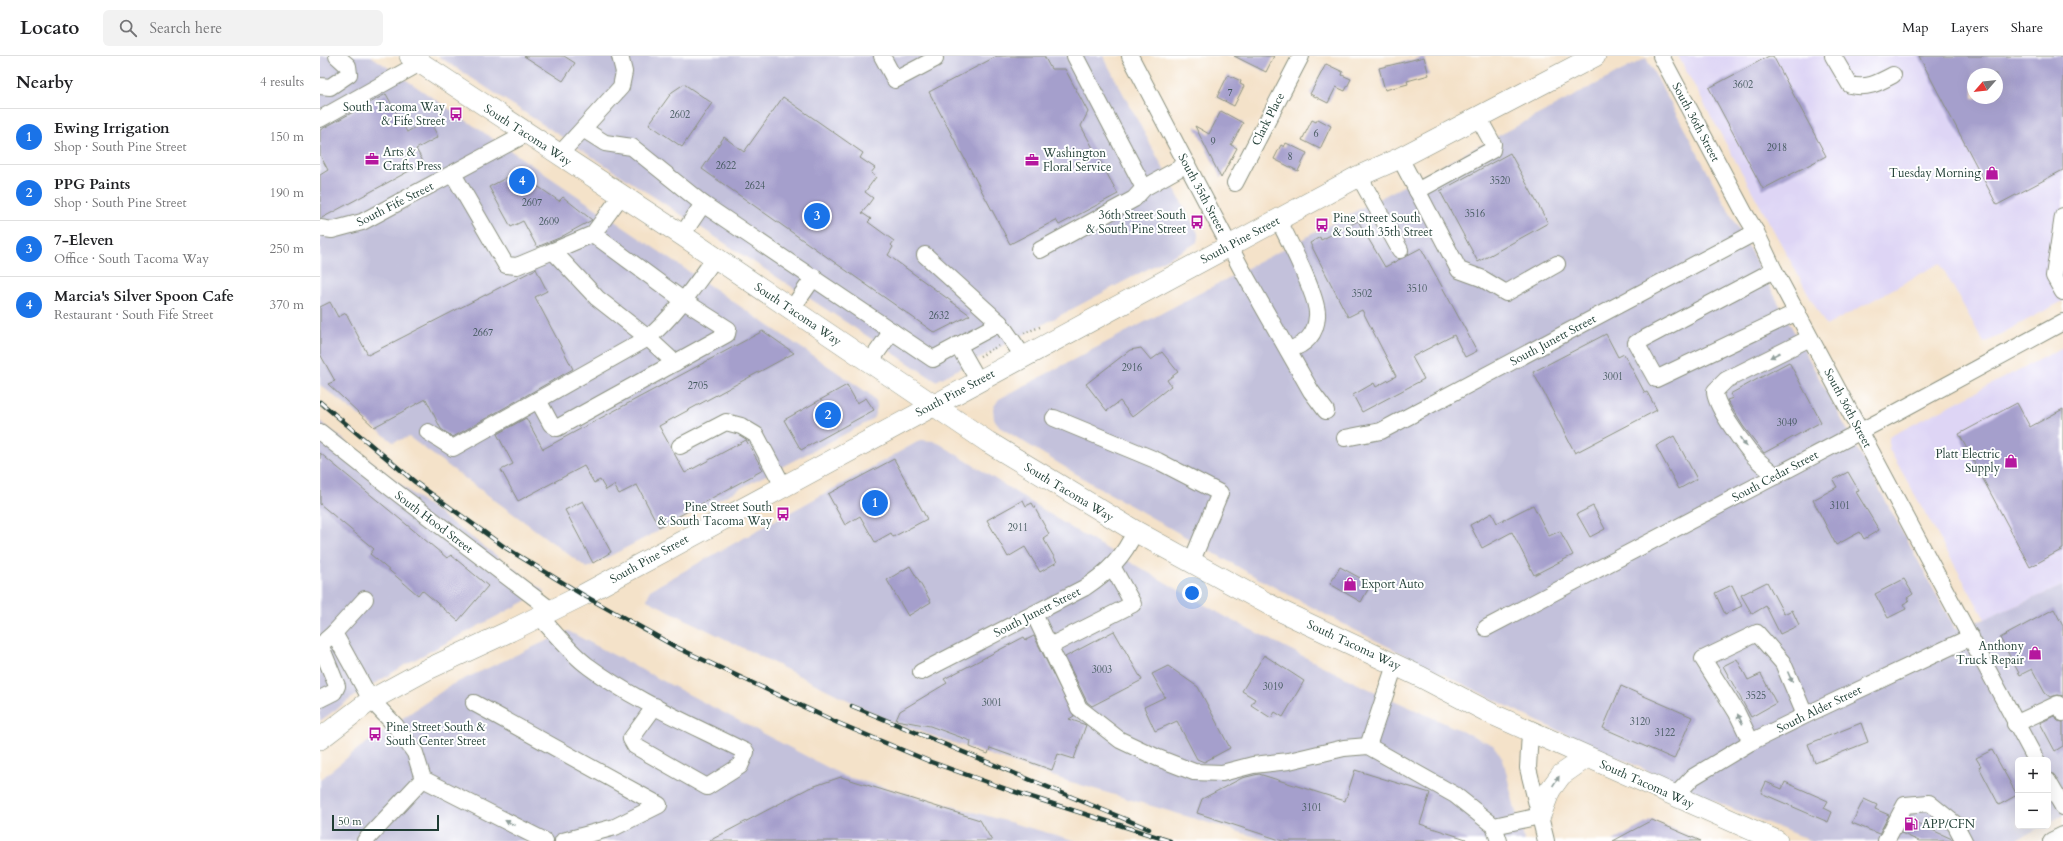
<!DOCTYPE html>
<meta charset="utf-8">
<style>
:root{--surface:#fff;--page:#f2f2f2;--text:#202124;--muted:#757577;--line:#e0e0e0;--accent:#1a73e8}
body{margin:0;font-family:Cardo,serif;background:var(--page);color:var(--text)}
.controls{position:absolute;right:12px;bottom:12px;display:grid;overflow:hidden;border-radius:6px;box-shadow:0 4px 16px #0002}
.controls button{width:36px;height:36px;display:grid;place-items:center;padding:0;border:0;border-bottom:1px solid var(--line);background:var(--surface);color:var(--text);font:20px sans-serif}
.compass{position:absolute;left:1647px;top:12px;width:36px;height:36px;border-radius:50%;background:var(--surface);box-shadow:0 4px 16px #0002;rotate:242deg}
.scale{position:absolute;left:12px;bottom:10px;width:107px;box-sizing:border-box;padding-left:4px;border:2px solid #1f3d34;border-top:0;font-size:11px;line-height:14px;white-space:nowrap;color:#1f3d34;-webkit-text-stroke:3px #fff;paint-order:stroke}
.you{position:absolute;left:872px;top:537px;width:14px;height:14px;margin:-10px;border:3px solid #fff;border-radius:50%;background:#1a73e8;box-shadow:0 0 0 6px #1a73e833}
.badge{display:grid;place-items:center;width:26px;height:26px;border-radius:50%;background:var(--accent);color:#fff;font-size:13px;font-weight:700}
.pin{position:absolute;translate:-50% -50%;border:2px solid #fff;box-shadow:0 1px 4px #0006}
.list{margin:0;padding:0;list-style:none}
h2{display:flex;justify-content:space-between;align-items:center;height:52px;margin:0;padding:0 16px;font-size:17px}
h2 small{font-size:13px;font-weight:400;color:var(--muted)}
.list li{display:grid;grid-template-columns:26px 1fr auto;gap:12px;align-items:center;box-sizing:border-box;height:56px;padding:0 16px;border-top:1px solid var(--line)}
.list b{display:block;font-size:15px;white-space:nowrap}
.list p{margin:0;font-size:13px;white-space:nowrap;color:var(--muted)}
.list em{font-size:13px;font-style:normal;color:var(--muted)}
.icon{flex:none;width:22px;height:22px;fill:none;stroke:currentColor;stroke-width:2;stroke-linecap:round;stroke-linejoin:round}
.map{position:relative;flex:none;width:1743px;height:785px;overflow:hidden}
header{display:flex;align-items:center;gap:24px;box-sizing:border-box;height:56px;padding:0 20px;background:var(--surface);border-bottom:1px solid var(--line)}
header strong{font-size:19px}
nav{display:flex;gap:22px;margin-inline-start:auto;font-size:14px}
.search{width:280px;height:36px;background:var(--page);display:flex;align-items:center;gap:10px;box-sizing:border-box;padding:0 14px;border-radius:6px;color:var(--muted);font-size:15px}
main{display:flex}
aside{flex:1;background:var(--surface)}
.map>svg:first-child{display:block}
.built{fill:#ded5f5;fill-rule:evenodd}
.industrial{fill:#c3c1db}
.building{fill:#a59fcc;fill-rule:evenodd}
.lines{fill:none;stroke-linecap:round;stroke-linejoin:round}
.minor-casing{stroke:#8a907e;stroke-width:18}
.major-casing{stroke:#8a907e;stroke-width:22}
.path{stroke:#8a907e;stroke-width:2.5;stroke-dasharray:1 3;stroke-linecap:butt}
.minor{stroke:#fff;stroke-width:16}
.major{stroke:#fff;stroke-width:21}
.rail-casing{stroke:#1f3d34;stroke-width:4.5}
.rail{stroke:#fff;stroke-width:3;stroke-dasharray:9;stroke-linecap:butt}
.oneway{fill:#8f9e9a}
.labels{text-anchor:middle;stroke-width:4;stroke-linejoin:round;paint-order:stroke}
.number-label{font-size:10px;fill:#40565a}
.poi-label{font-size:12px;fill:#1f3d34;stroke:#fff;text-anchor:end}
.street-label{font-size:12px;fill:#1f3d34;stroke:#fff}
</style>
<header>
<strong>Locato</strong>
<div class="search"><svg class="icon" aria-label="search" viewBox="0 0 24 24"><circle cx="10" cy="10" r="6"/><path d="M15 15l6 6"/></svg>Search here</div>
<nav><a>Map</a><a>Layers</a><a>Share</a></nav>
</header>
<main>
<aside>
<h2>Nearby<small>4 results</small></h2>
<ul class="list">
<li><span class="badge">1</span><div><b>Ewing Irrigation</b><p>Shop · South Pine Street</p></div><em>150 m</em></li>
<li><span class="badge">2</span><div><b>PPG Paints</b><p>Shop · South Pine Street</p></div><em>190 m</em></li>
<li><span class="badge">3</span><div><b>7-Eleven</b><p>Office · South Tacoma Way</p></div><em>250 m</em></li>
<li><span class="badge">4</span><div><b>Marcia's Silver Spoon Cafe</b><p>Restaurant · South Fife Street</p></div><em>370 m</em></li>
</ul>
</aside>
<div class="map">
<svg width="1743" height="785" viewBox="0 0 1743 785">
<rect width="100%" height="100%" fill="#fff"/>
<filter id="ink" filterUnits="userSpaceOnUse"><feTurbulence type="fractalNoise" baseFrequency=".025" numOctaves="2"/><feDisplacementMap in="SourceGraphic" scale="8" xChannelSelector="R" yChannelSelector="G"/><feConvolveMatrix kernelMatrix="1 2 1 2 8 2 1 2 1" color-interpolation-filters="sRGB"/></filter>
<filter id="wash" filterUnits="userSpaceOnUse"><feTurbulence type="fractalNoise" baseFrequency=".012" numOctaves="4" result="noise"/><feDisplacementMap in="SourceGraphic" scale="16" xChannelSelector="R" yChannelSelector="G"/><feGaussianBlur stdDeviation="0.9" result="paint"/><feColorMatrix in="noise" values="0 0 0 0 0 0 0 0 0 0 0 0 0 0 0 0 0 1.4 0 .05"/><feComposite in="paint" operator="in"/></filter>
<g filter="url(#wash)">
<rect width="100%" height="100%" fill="#f4e2c9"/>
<g class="built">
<path d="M1358,0H1743V245L1664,287L1620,207L1506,270ZM1653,18H1677V42H1653Z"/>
<path d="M1743,291V530L1665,563L1569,393V381Z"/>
</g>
<g class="industrial">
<path d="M0,0H51L548,337L556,345L557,351L554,361L550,365L267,512L89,381L73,386L0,329Z"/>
<path d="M118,0H783L878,177V181L877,186L871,190L616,325Z"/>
<path d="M1326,2L1635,573L1665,563L1743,530V759L1728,767V704H1698V770H1722L1695,785H1492L1406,750L1217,665L1031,572L943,525L771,427L681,372L674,363L673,352L679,343Z"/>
<path d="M0,365L98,442L225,535L88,607L29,644L0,665Z"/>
<path d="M601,384L613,385L620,388L761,478L906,561L1038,628L1173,689L1183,703L1195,753L1205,785H950L744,724L572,666L327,544L330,534Z"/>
<path d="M248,575L524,720L757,785H0V724L39,692L131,629Z"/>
</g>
<g id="blocks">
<g class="building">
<path d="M204,0H244L255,7L243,25Z"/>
<path d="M677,0H724L731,13H745L768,56L761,70L798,138L739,169L736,164L690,188L609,36Z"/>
<path d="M914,0H954L946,16Z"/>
<path d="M1449,0H1453L1506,100L1443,133L1389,32Z"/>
<path d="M1599,0H1743V114L1677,149ZM1653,18H1677V42H1653Z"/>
<path d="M1104,1L1109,19L1087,25L1088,28L1065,34L1059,12Z"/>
<path d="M1006,8L1023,16L1022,19L1031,23L1025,35L1016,31L1008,47L990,38Z"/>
<path d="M908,19L921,25L920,28L924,30L914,50L897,41Z"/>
<path d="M364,28L392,47L362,91L329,68L352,36Z"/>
<path d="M66,38L87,76L109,63L118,81L96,93L104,107L0,163V119L8,114L0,99V74Z"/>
<path d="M463,41L543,97L540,102L555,112L551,117L556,121L545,136L553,142L542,157L551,163L548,166L574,185L571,189L573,191L568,199L650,259L615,277L382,113L404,81L424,96Z"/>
<path d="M901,55L923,67L911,89L917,92L901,122L875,70L889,78Z"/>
<path d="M998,63L1011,70L1000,93L982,84L992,64L996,66Z"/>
<path d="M966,87L987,97L978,115L954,103L961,89L964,91Z"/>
<path d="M1190,97L1228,167L1158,206L1120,135Z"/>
<path d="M197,116L239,145L243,141L272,164L239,182L217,191L203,165L191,171L169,131Z"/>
<path d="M1038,165L1065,211L1101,192L1157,295L1145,301L1134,279L1092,301L1104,323L1042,356L1033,339L1054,327L1056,331L1076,320L1042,254L1028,261L990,187L1000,181L1001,184Z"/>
<path d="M216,213L227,235L215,241L253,313L133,381L121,373L106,343L54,371L8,328L15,325L0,298V251L10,246L18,261L26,257L48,299Z"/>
<path d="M443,275L474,297L339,370L365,417L426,384L443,414L339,471L317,429L299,438L294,429L286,434L280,424L274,427L264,410L198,445L181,414L193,408L177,378L206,362L223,393Z"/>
<path d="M1286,278L1298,301L1304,298L1325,337L1327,336L1337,354L1255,397L1213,316Z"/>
<path d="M821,292L831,304L842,296L858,316L847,324L851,330L812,361L800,345L787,355L766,328L810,294Z"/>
<path d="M1469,306L1501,366L1444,397L1423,370L1407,344L1413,342L1410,338Z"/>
<path d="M527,329L537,347L546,342L554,354L481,394L464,364Z"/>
<path d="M1697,347L1710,371L1743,353V493L1710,511L1639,378Z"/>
<path d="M1354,380L1377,423L1359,433L1336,390Z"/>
<path d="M0,397L127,502L131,499L168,530L138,565L102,534L98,539L50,498L54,493L0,448Z"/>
<path d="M574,403L607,463L573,481L571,477L555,486L540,460L525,469L508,438Z"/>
<path d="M1528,416L1539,435L1536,436L1559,474L1544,483L1540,476L1516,489L1493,444L1517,431L1513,424Z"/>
<path d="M703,444L706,450L712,447L729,478L723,482L737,506L720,516L705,491L688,501L667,464Z"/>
<path d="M263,445L291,496L273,507L245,454Z"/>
<path d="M1213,449L1229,480L1240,475L1253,499L1214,519L1192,476L1162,492L1150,469L1172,457L1177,467Z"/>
<path d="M1273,450L1285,473L1270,481L1257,458Z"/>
<path d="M590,510L611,546L588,560L567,524Z"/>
<path d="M1020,511L1051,528L1041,546L1010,528Z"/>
<path d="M1584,523L1593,538L1587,542L1589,545L1583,548L1586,553L1568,562L1555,538Z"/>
<path d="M1447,526L1464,558L1472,554L1479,569L1460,578L1446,550L1432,558L1421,539Z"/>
<path d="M1412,529L1422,550L1405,558L1395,537Z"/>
<path d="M1734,553L1743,570V640L1738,639L1730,641L1725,637L1712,613L1700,619L1680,582Z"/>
<path d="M794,575L822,624L772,650L767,646L745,601Z"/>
<path d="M714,580L754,660L749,663L766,669L754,703L738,698L732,714L670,692L668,698L650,691L651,685L610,670L576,664L580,655L627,627L624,623L704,581L706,584Z"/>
<path d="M944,599L984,625L963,661L955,656L951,662L931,649L935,643L922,635Z"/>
<path d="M1417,603L1428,624L1441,618L1456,647L1431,661L1403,610Z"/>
<path d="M848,610L878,631L910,692L884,706L877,703L857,665L835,675L824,651L845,641L832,618Z"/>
<path d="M1301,630L1372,661L1354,703L1283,672Z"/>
<path d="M1734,660L1738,665L1743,666V690L1735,695L1720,667Z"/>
<path d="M1541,667L1548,686L1495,707L1488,688Z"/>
<path d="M1672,694L1697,739L1679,749L1659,711L1661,710L1656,702Z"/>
<path d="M1035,714L1110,737L1100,768L1146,783V785H963L877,757L882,743L922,722L939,718L1025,745Z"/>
<path d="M521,721L660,764L672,785H389L489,732Z"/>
<path d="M1446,726L1462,733L1465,726L1508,745L1504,752L1512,756L1508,766L1441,737Z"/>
<path d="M1544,743L1557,749L1555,753L1569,759L1559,778L1532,767Z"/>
<path d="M1588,763L1632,783L1633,785H1599L1581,777Z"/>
<path d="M1332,764L1381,785H1293Z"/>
</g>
</g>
</g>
<g filter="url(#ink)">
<use href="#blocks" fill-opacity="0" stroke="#8a907e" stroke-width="1"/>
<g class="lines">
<g class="minor-casing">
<g id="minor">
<path d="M562,0L575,24L615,3"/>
<path d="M755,0L824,132"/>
<path d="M810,0L921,212L991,335L1006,355"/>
<path d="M1341,0L1425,158L1436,176L1454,214L1716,704"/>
<path d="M1513,0L1530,29C1547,33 1558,27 1573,19"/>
<path d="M0,30L10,31L29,18L28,10L17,0"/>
<path d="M0,63L100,7"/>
<path d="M263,73L285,87L312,91L383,148L613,303L680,267"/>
<path d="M239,99L301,31L304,16L300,0"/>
<path d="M1080,102L1139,214L1161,222L1186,237L1237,208"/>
<path d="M133,118L186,209L197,210L233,195"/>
<path d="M1039,120L1080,194"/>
<path d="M915,127L981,0"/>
<path d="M1097,135L1172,94L1173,88L1158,61"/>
<path d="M301,140L273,178L233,195L277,242L328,282L355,307"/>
<path d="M1743,160L1734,220L1743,236"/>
<path d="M958,163C967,181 999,242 997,260C996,279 985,289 968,294"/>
<path d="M0,172L12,174L42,166L206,78"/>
<path d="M362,179L383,148"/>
<path d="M720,194L814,143L824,132L867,108"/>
<path d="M605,199L680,267L703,300"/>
<path d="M1454,214L1316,287L1336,323L1477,256"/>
<path d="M471,254L494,221"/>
<path d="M638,289L658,324"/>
<path d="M550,306L572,275"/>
<path d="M218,344L231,368L237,372L407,278L408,273L364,245L273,178"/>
<path d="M734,362L838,405L900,437L871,507"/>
<path d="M0,376L72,433L231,554"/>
<path d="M108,376L133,392L328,282C355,259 374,231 395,202"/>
<path d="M1025,382L1061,375L1436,176"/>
<path d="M360,390L406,366L421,370L436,379L463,430"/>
<path d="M1456,420C1447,412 1437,405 1430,396C1421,385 1394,348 1395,335L1406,324L1490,282"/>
<path d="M714,558L759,652L800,684L838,702L874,716L902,717L933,709L969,705L1024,692L1048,690L1135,739L1174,770L1220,760"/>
<path d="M219,560C234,576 251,598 268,610C316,646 373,669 426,696L420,710L387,731L315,690L311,683L335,650"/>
<path d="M1166,572L1579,355L1743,266"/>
<path d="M14,577L51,644L75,669L95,697L103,723L225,785"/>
<path d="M6,584L14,577L45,543"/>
<path d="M730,590L813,548L792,510"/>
<path d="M601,616L764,532C787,517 804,501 815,475"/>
<path d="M0,643L14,636L17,630L0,588"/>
<path d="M154,647L339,749L295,771L243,785"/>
<path d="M1695,668L1738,648L1743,657"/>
<path d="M1210,676L1208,712L1226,785"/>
<path d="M1431,686L1417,657L1383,603L1437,577L1463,607L1485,659"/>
<path d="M1048,690L1075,609"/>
<path d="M1728,725L1743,751"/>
<path d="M1355,740L1373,721L1431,686L1490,657L1651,581"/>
<path d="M1174,770L1179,785"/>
<path d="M45,785L103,723"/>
<path d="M1566,785L1585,749L1609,747L1635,768L1644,785"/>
<path d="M1731,785L1743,779"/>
</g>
</g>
<g class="major-casing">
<g id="major">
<path d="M90,0L362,179L668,386L815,475L963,556L1101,621L1174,659L1457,785"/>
<path d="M0,683L51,644L106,614L190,575L263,539L1039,120L1080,102L1275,0"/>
<path d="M1220,760L1230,734L1241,719L1267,701"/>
</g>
</g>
<g class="path">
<path d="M704,277L720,271"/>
<path d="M660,300L678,290"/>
</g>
<use href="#minor" class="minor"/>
<use href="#major" class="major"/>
<g class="rail-casing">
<g id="rail">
<path d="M0,346L95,426L186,492L263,539L356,591L518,667L611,706L689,734L850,785"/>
<path d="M532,650L829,773"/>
</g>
</g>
<use href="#rail" class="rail"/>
</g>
<defs><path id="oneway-solid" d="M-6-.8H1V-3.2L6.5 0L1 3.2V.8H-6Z"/></defs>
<g class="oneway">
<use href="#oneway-solid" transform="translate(1455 299) rotate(153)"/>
<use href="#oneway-solid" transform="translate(1423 386) rotate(56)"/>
<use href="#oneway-solid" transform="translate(1470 621) rotate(66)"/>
<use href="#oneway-solid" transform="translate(1420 663) rotate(-117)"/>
<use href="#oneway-solid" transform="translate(1236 725) rotate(-56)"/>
<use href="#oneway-solid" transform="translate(190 767) rotate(-153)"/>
</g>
</g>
<defs>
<g id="bus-bare" transform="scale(1.08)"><path d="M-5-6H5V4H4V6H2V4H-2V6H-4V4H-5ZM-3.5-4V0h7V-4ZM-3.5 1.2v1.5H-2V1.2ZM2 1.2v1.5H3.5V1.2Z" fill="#b5179e" stroke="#fff" stroke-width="2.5" paint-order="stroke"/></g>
<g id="office-bare" transform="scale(1.08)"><path d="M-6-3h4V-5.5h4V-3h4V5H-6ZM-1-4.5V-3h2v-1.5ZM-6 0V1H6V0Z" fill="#b5179e" stroke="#fff" stroke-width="2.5" paint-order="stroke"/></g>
<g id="shop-bare" transform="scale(1.08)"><path d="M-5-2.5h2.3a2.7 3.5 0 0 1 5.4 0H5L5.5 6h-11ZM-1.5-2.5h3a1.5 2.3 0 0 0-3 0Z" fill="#b5179e" stroke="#fff" stroke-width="2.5" paint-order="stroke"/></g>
<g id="fuel-bare" transform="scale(1.08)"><path d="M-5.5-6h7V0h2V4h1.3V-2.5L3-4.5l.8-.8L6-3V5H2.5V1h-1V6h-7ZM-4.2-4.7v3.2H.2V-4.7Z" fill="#b5179e" stroke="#fff" stroke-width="2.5" paint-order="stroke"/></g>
</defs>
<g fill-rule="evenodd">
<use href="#bus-bare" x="136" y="58"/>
<use href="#office-bare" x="52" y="103"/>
<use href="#office-bare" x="712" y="104"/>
<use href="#shop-bare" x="1672" y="117"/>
<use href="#bus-bare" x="877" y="166"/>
<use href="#bus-bare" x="1002" y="169"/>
<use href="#shop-bare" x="1691" y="405"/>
<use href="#bus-bare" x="463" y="458"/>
<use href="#shop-bare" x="1030" y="528"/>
<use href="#shop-bare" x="1715" y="597"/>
<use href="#bus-bare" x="55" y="678"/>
<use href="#fuel-bare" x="1591" y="768"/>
</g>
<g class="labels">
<g class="number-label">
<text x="1423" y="32">3602</text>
<text x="910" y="40">7</text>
<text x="360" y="62">2602</text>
<text x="996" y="81">6</text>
<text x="893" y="89">9</text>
<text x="1457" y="95">2918</text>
<text x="970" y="104">8</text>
<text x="406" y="113">2622</text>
<text x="1180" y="128">3520</text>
<text x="435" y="133">2624</text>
<text x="212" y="150">2607</text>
<text x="1155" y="161">3516</text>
<text x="229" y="169">2609</text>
<text x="1097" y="236">3510</text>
<text x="1042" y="241">3502</text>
<text x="619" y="263">2632</text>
<text x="163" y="280">2667</text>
<text x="812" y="315">2916</text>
<text x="1293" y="324">3001</text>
<text x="378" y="333">2705</text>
<text x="1467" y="370">3049</text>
<text x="1520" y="453">3101</text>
<text x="698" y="475">2911</text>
<text x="782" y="617">3003</text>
<text x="953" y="634">3019</text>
<text x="1436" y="643">3525</text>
<text x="672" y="650">3001</text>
<text x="1320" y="669">3120</text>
<text x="1345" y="680">3122</text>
<text x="992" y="755">3101</text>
</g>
<g class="poi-label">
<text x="125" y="55">South Tacoma Way<tspan x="125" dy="14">&amp; Fife Street</tspan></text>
<text x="63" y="100" text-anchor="start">Arts &amp;<tspan x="63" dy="14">Crafts Press</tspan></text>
<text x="723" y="101" text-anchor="start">Washington<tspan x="723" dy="14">Floral Service</tspan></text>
<text x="1661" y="121">Tuesday Morning</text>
<text x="866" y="163">36th Street South<tspan x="866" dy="14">&amp; South Pine Street</tspan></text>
<text x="1013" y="166" text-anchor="start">Pine Street South<tspan x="1013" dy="14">&amp; South 35th Street</tspan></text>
<text x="1680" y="402">Platt Electric<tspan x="1680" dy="14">Supply</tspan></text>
<text x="452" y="455">Pine Street South<tspan x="452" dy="14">&amp; South Tacoma Way</tspan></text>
<text x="1041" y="532" text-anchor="start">Export Auto</text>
<text x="1704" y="594">Anthony<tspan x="1704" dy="14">Truck Repair</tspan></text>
<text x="66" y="675" text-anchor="start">Pine Street South &amp;<tspan x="66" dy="14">South Center Street</tspan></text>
<text x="1602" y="772" text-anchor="start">APP/CFN</text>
</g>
<g class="street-label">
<text transform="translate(948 63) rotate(-63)" y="4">Clark Place</text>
<text transform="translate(1376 66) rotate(62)" y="4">South 36th Street</text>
<text transform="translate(208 79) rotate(33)" y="4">South Tacoma Way</text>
<text transform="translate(882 137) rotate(62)" y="4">South 35th Street</text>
<text transform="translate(75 148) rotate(-27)" y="4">South Fife Street</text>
<text transform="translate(920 184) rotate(-28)" y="4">South Pine Street</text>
<text transform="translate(478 258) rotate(34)" y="4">South Tacoma Way</text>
<text transform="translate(1233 284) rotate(-28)" y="4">South Junett Street</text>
<text transform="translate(635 337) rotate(-28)" y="4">South Pine Street</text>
<text transform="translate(1528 352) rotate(62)" y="4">South 36th Street</text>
<text transform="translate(1455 420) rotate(-28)" y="4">South Cedar Street</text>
<text transform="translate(749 436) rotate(31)" y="4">South Tacoma Way</text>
<text transform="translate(114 466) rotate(37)" y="4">South Hood Street</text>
<text transform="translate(329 503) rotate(-29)" y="4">South Pine Street</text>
<text transform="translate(717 556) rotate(-27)" y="4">South Junett Street</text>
<text transform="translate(1034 589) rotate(25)" y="4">South Tacoma Way</text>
<text transform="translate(1499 653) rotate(-26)" y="4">South Alder Street</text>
<text transform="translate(1327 728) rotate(24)" y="4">South Tacoma Way</text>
</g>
</g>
</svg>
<div class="controls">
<button>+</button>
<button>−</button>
</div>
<svg class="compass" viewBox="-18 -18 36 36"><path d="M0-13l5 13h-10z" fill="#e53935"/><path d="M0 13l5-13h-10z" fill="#757577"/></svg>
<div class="scale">50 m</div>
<div class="you"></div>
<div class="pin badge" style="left:555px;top:447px">1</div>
<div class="pin badge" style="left:508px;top:359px">2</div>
<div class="pin badge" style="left:497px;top:160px">3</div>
<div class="pin badge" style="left:202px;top:125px">4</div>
</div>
</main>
